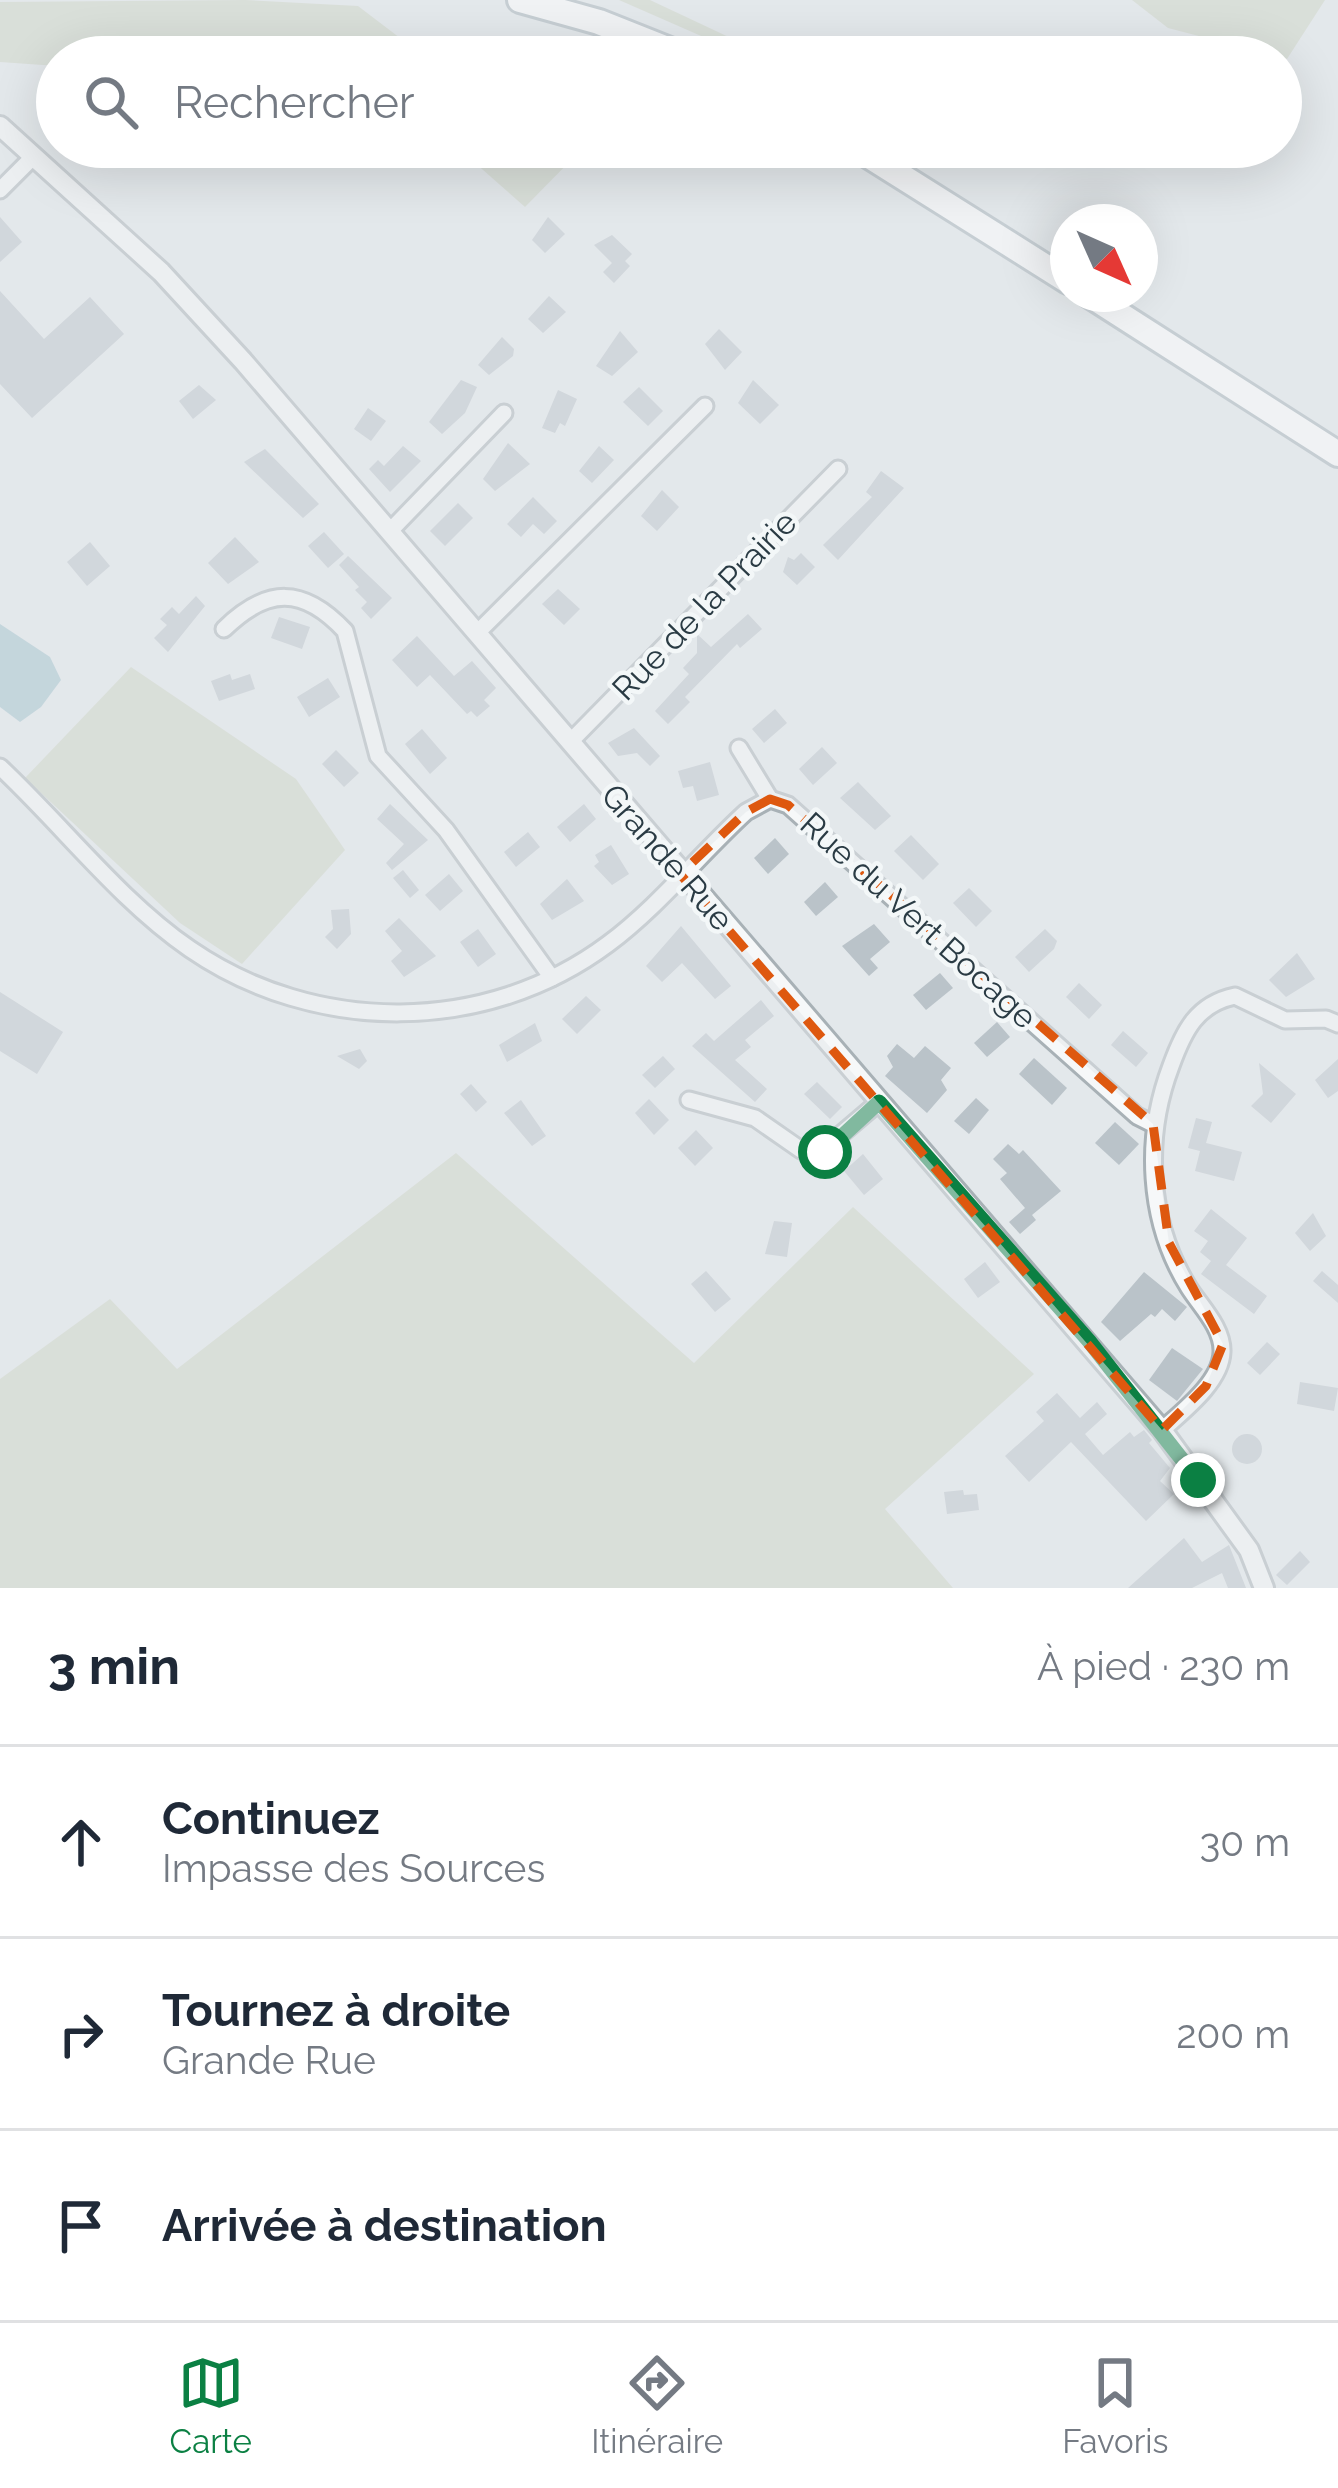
<!DOCTYPE html>
<html lang="fr">
<meta charset="utf-8">
<style>
:root{--surface:#fff;--page:#f2f2f3;--text:#1f2937;--muted:#747a83;--line:#e0e1e3;--accent:#0b8043}
body{margin:0;font-family:Raleway,sans-serif;background:var(--page);color:var(--text)}
.compass{position:absolute;left:1050px;top:204px;width:108px;height:108px;border-radius:50%;background:var(--surface);box-shadow:0 12px 48px #0002;rotate:135deg}
.stop{position:absolute;width:36px;height:36px;margin:-27px;border:9px solid #0b8043;border-radius:50%;background:#fff}
.stop.end{background:#0b8043;border-color:#fff;box-shadow:0 3px 12px #0008}
.list{margin:0;padding:0;list-style:none}
h2{display:flex;justify-content:space-between;align-items:center;height:156px;margin:0;padding:0 48px;font-size:51px}
h2 small{font-size:39px;font-weight:400;color:var(--muted)}
.list li{display:grid;grid-template-columns:78px 1fr auto;gap:36px;align-items:center;box-sizing:border-box;height:192px;padding:0 48px;border-top:3px solid var(--line)}
.list b{display:block;font-size:45px;white-space:nowrap}
.list p{margin:0;font-size:39px;white-space:nowrap;color:var(--muted)}
.list em{font-size:39px;font-style:normal;color:var(--muted)}
.icon{flex:none;width:66px;height:66px;fill:none;stroke:currentColor;stroke-width:2;stroke-linecap:round;stroke-linejoin:round}
.map{position:relative;flex:none;width:1338px;height:1588px;overflow:hidden}
.search{position:absolute;background:var(--surface);box-shadow:0 12px 48px #0002;left:36px;right:36px;top:36px;height:132px;display:flex;align-items:center;gap:30px;box-sizing:border-box;padding:0 42px;border-radius:66px;color:var(--muted);font-size:45px}
.sheet{height:732px;background:var(--surface)}
nav{display:flex;justify-content:space-around;align-items:center;box-sizing:border-box;height:168px;border-top:3px solid var(--line);background:var(--surface);font-size:33px;color:var(--muted)}
nav a{display:grid;justify-items:center;gap:6px}
nav .on{color:var(--accent)}
.map>svg:first-child{display:block}
.green{fill:#cdd5c4}
.water{fill:#9ec1cb}
.building{fill:#bac3c9}
.lines{fill:none;stroke-linecap:round;stroke-linejoin:round}
.minor-casing{stroke:#a8b1b6;stroke-width:21}
.tertiary-casing{stroke:#a8b1b6;stroke-width:24}
.primary-casing{stroke:#a2b0b7;stroke-width:30}
.minor{stroke:#f6f8f9;stroke-width:15}
.tertiary{stroke:#f6f8f9;stroke-width:18}
.primary{stroke:#fff;stroke-width:24}
.route{stroke:#0b8043;stroke-width:15}
.marked{fill:none;stroke:#de580f;stroke-width:9;stroke-dasharray:24 15;stroke-linejoin:round}
.labels{text-anchor:middle;stroke-width:9;stroke-linejoin:round;paint-order:stroke}
.street-label{font-size:33px;fill:#2a3b44;stroke:#f3f7f8}
</style>
<div class="map">
<svg width="1338" height="1588" viewBox="0 0 1338 1588">
<rect width="100%" height="100%" fill="#e3e8eb"/>
<g class="green">
<path d="M245,0L358,6L425,57H57V66L0,62V2Z"/>
<path d="M619,0H650L750,47L749,57Z"/>
<path d="M1132,0H1325L1287,59L1168,28Z"/>
<path d="M457,147H578L582,149L525,207Z"/>
<path d="M131,667L296,779L345,850L242,964L180,923L25,778Z"/>
<path d="M456,1153L694,1363L853,1207L1034,1374L885,1509L953,1588H0V1379L110,1299L177,1369Z"/>
</g>
<path class="water" d="M0,624L50,657L61,680L41,707L20,722L0,707Z"/>
<g class="building">
<path d="M0,217L22,242L0,262Z"/>
<path d="M548,217L565,234L545,253L532,240Z"/>
<path d="M612,235L632,254L625,261L630,266L614,283L603,272L612,263L594,245Z"/>
<path d="M0,291L44,339L90,297L124,334L32,418L0,384Z"/>
<path d="M549,296L566,312L543,333L528,319Z"/>
<path d="M719,329L742,352L725,370L705,344Z"/>
<path d="M620,331L638,352L612,376L596,366Z"/>
<path d="M502,337L514,349L513,356L489,375L478,365Z"/>
<path d="M461,380L477,387L465,413L442,434L429,422Z"/>
<path d="M753,380L779,405L760,424L738,403Z"/>
<path d="M199,385L216,400L193,419L179,401Z"/>
<path d="M639,387L663,411L648,426L623,402Z"/>
<path d="M558,390L577,399L565,426L560,423L555,433L542,428Z"/>
<path d="M368,408L386,421L371,441L354,429Z"/>
<path d="M508,443L530,464L495,491L483,479Z"/>
<path d="M403,446L421,461L390,492L369,469L378,460L384,466Z"/>
<path d="M599,446L614,460L592,483L579,471Z"/>
<path d="M265,449L319,504L303,518L244,462Z"/>
<path d="M881,471L904,488L838,560L823,545L872,497L866,492Z"/>
<path d="M662,490L679,507L657,531L641,516Z"/>
<path d="M533,497L557,521L544,534L533,524L521,537L507,524Z"/>
<path d="M458,503L473,518L445,546L430,531Z"/>
<path d="M324,532L344,554L328,568L308,546Z"/>
<path d="M235,537L259,562L228,584L208,563Z"/>
<path d="M90,542L110,566L87,586L67,562Z"/>
<path d="M801,553L815,567L797,585L783,572L788,557L794,560Z"/>
<path d="M348,556L392,598L371,619L361,608L367,602L355,590L359,587L339,565Z"/>
<path d="M558,589L580,609L564,625L542,604Z"/>
<path d="M196,596L205,606L168,652L154,638L167,625L160,619L172,607L179,614Z"/>
<path d="M748,614L762,629L740,648L737,644L685,697L690,702L668,724L655,711L689,674L683,668L697,653V634L711,647Z"/>
<path d="M279,617L310,627L302,649L271,638Z"/>
<path d="M417,636L454,676L472,661L496,688L484,700L490,706L477,717L471,711L467,714L430,675L417,687L392,660Z"/>
<path d="M230,674L232,680L250,674L255,689L219,701L211,681Z"/>
<path d="M328,678L340,697L309,717L297,697Z"/>
<path d="M775,709L787,723L764,743L752,729Z"/>
<path d="M634,728L660,756L650,766L637,753L618,756L608,743Z"/>
<path d="M422,729L447,758L430,774L405,744Z"/>
<path d="M822,747L837,763L813,785L799,769Z"/>
<path d="M336,750L359,773L344,787L322,764Z"/>
<path d="M710,762L719,795L697,801L693,786L683,788L678,771Z"/>
<path d="M858,782L891,816L875,830L840,798Z"/>
<path d="M390,804L428,840L392,870L386,863L404,844L377,819Z"/>
<path d="M584,804L596,819L570,842L557,827Z"/>
<path d="M528,832L540,847L516,867L504,852Z"/>
<path d="M911,835L939,864L923,880L894,851Z"/>
<path d="M775,838L789,854L768,874L754,858Z"/>
<path d="M611,845L629,874L612,885L594,866L599,862L595,855Z"/>
<path d="M403,870L419,890L410,898L393,878Z"/>
<path d="M449,874L463,891L440,911L425,895Z"/>
<path d="M567,879L584,901L552,920L540,904Z"/>
<path d="M825,882L838,897L816,916L804,902Z"/>
<path d="M969,888L992,911L976,927L953,903Z"/>
<path d="M349,909L351,934L337,949L325,937L333,929L331,910Z"/>
<path d="M399,918L436,956L404,977L391,961L402,951L385,931Z"/>
<path d="M874,924L890,942L870,959L878,968L869,976L842,946Z"/>
<path d="M681,926L731,986L715,999L682,963L662,982L646,966Z"/>
<path d="M478,929L496,954L478,967L460,942Z"/>
<path d="M1045,929L1057,941L1054,949L1029,972L1015,957Z"/>
<path d="M1297,953L1315,979L1286,997L1269,980Z"/>
<path d="M940,973L953,988L926,1010L913,995Z"/>
<path d="M1079,983L1102,1005L1089,1019L1066,997Z"/>
<path d="M0,992L63,1032L37,1074L0,1051Z"/>
<path d="M586,996L601,1010L577,1034L562,1019Z"/>
<path d="M761,1000L774,1016L745,1040L751,1047L735,1060L767,1089L755,1102L692,1046L706,1033L714,1041Z"/>
<path d="M997,1022L1010,1037L987,1057L974,1043Z"/>
<path d="M535,1023L542,1041L507,1062L499,1045Z"/>
<path d="M1123,1031L1148,1053L1136,1067L1111,1045Z"/>
<path d="M897,1044L914,1058L925,1046L951,1068L941,1080L947,1090L927,1113L885,1076L893,1067L887,1056Z"/>
<path d="M360,1049L367,1061L359,1069L337,1056Z"/>
<path d="M663,1056L675,1069L655,1088L642,1075Z"/>
<path d="M1034,1058L1067,1088L1052,1105L1019,1074Z"/>
<path d="M1338,1059V1091L1328,1098L1315,1080Z"/>
<path d="M1259,1063L1296,1094L1271,1123L1251,1106L1263,1094Z"/>
<path d="M817,1082L842,1107L830,1119L804,1094Z"/>
<path d="M471,1084L487,1102L476,1112L460,1094Z"/>
<path d="M976,1098L989,1110L969,1134L954,1121Z"/>
<path d="M649,1099L669,1120L654,1135L635,1113Z"/>
<path d="M521,1100L546,1136L532,1146L504,1113Z"/>
<path d="M1196,1118L1212,1122L1206,1143L1242,1152L1234,1181L1195,1171L1200,1151L1188,1148Z"/>
<path d="M1115,1122L1139,1144L1119,1165L1095,1143Z"/>
<path d="M696,1130L713,1148L695,1166L678,1148Z"/>
<path d="M1008,1144L1019,1154L1023,1150L1061,1191L1032,1215L1036,1220L1020,1234L1009,1222L1025,1208L1000,1179L1007,1173L993,1159Z"/>
<path d="M863,1154L883,1179L864,1195L844,1171Z"/>
<path d="M1211,1209L1247,1238L1226,1265L1267,1296L1254,1314L1201,1274L1211,1261L1200,1252L1208,1241L1194,1231Z"/>
<path d="M1313,1213L1326,1236L1310,1251L1295,1233Z"/>
<path d="M774,1221L792,1223L787,1257L765,1254Z"/>
<path d="M985,1262L1000,1282L978,1298L964,1279Z"/>
<path d="M706,1271L731,1299L715,1312L691,1284Z"/>
<path d="M1322,1271L1338,1285V1303L1313,1281Z"/>
<path d="M1144,1272L1187,1307L1175,1321L1162,1309L1155,1317L1151,1314L1120,1341L1101,1322Z"/>
<path d="M1267,1342L1280,1354L1260,1375L1247,1363Z"/>
<path d="M1172,1348L1203,1369L1177,1401L1149,1380Z"/>
<path d="M1300,1382L1338,1388L1334,1411L1297,1404Z"/>
<path d="M1057,1393L1080,1418L1097,1402L1107,1414L1085,1434L1103,1455L1130,1432L1134,1437L1144,1430L1152,1440L1149,1443L1170,1468L1160,1481L1174,1494L1146,1521L1071,1442L1029,1482L1005,1456L1044,1421L1036,1412Z"/>
<circle cx="1247" cy="1449" r="15"/>
<path d="M963,1490L964,1495L977,1494L979,1510L947,1514L944,1492Z"/>
<path d="M1184,1538L1202,1562L1229,1545L1246,1588H1228L1222,1573L1192,1588H1128Z"/>
<path d="M1300,1551L1310,1562L1287,1585L1276,1575Z"/>
</g>
<g class="lines">
<g class="minor-casing">
<g id="minor">
<path d="M0,190L33,157"/>
<path d="M390,531L504,413"/>
<path d="M224,629C267,587 303,586 345,631L378,756L446,830L552,978"/>
<path d="M477,633L705,406"/>
<path d="M570,742L838,469"/>
<path d="M739,748L770,799"/>
<path d="M0,767C63,826 119,900 190,949C315,1035 486,1035 608,944C658,907 700,854 746,812L770,799L788,805L1137,1116L1153,1124"/>
<path d="M689,1100L755,1118L801,1150L818,1154L879,1102"/>
<path d="M1162,1430C1183,1411 1221,1382 1222,1352C1223,1328 1201,1307 1189,1288C1147,1221 1144,1137 1171,1066C1184,1030 1197,1004 1235,996L1285,1020L1326,1019L1338,1024"/>
</g>
</g>
<g class="tertiary-casing">
<path id="tertiary" d="M0,126L161,272L243,361L1162,1430L1249,1550L1264,1588"/>
</g>
<g class="primary-casing">
<g id="primary">
<path d="M520,0L599,22L687,57"/>
<path d="M855,147L1068,281"/>
<path d="M1088,294L1338,454"/>
</g>
</g>
<use href="#minor" class="minor"/>
<use href="#tertiary" class="tertiary"/>
<use href="#primary" class="primary"/>
</g>
<g class="lines">
<path class="route" d="M825,1152L879,1102L1089,1341L1198,1480"/>
</g>
<path d="M0 0H1338V1588H0ZM770,799L788,805L1153,1124L1169,1243L1223,1344L1206,1386L1162,1430L680,874L746,812Z" fill="#e3e8eb" fill-opacity=".55" fill-rule="evenodd"/>
<path class="marked" d="M770,799L788,805L1153,1124L1169,1243L1223,1344L1206,1386L1162,1430L680,874L746,812Z"/>
<g class="labels">
<g class="street-label">
<text transform="translate(704 605) rotate(-46)" y="12">Rue de la Prairie</text>
<text transform="translate(668 857) rotate(49)" y="12">Grande Rue</text>
<text transform="translate(919 920) rotate(42)" y="12">Rue du Vert Bocage</text>
</g>
</g>
</svg>
<svg class="compass" viewBox="-18 -18 36 36"><path d="M0-13l5 13h-10z" fill="#e53935"/><path d="M0 13l5-13h-10z" fill="#747a83"/></svg>
<div class="stop" style="left:825px;top:1152px"></div>
<div class="stop end" style="left:1198px;top:1480px"></div>
<div class="search"><svg class="icon" aria-label="search" viewBox="0 0 24 24"><circle cx="10" cy="10" r="6"/><path d="M15 15l6 6"/></svg>Rechercher</div>
</div>
<section class="sheet">
<h2>3 min<small>À pied · 230 m</small></h2>
<ul class="list">
<li><svg class="icon" aria-label="ahead" viewBox="0 0 24 24"><path d="M12 20V5M6 11l6-6 6 6"/></svg><div><b>Continuez</b><p>Impasse des Sources</p></div><em>30 m</em></li>
<li><svg class="icon" aria-label="right" viewBox="0 0 24 24"><path d="M7 20v-9h11M14 6l5 5-5 5"/></svg><div><b>Tournez à droite</b><p>Grande Rue</p></div><em>200 m</em></li>
<li><svg class="icon" aria-label="arrive" viewBox="0 0 24 24"><path d="M6 21V4h12l-3 4 3 4H6"/></svg><div><b>Arrivée à destination</b></div></li>
</ul>
</section>
<nav>
<a class="on"><svg class="icon" aria-label="map" viewBox="0 0 24 24"><path d="M3 6l6-2 6 2 6-2v14l-6 2-6-2-6 2zM9 4v14M15 6v14"/></svg>Carte</a>
<a><svg class="icon" aria-label="directions" viewBox="0 0 24 24"><path d="M12 3l9 9-9 9-9-9zM9 14v-3h6M13 9l2 2-2 2"/></svg>Itinéraire</a>
<a><svg class="icon" aria-label="saved" viewBox="0 0 24 24"><path d="M7 4h10v16l-5-4-5 4z"/></svg>Favoris</a>
</nav>
